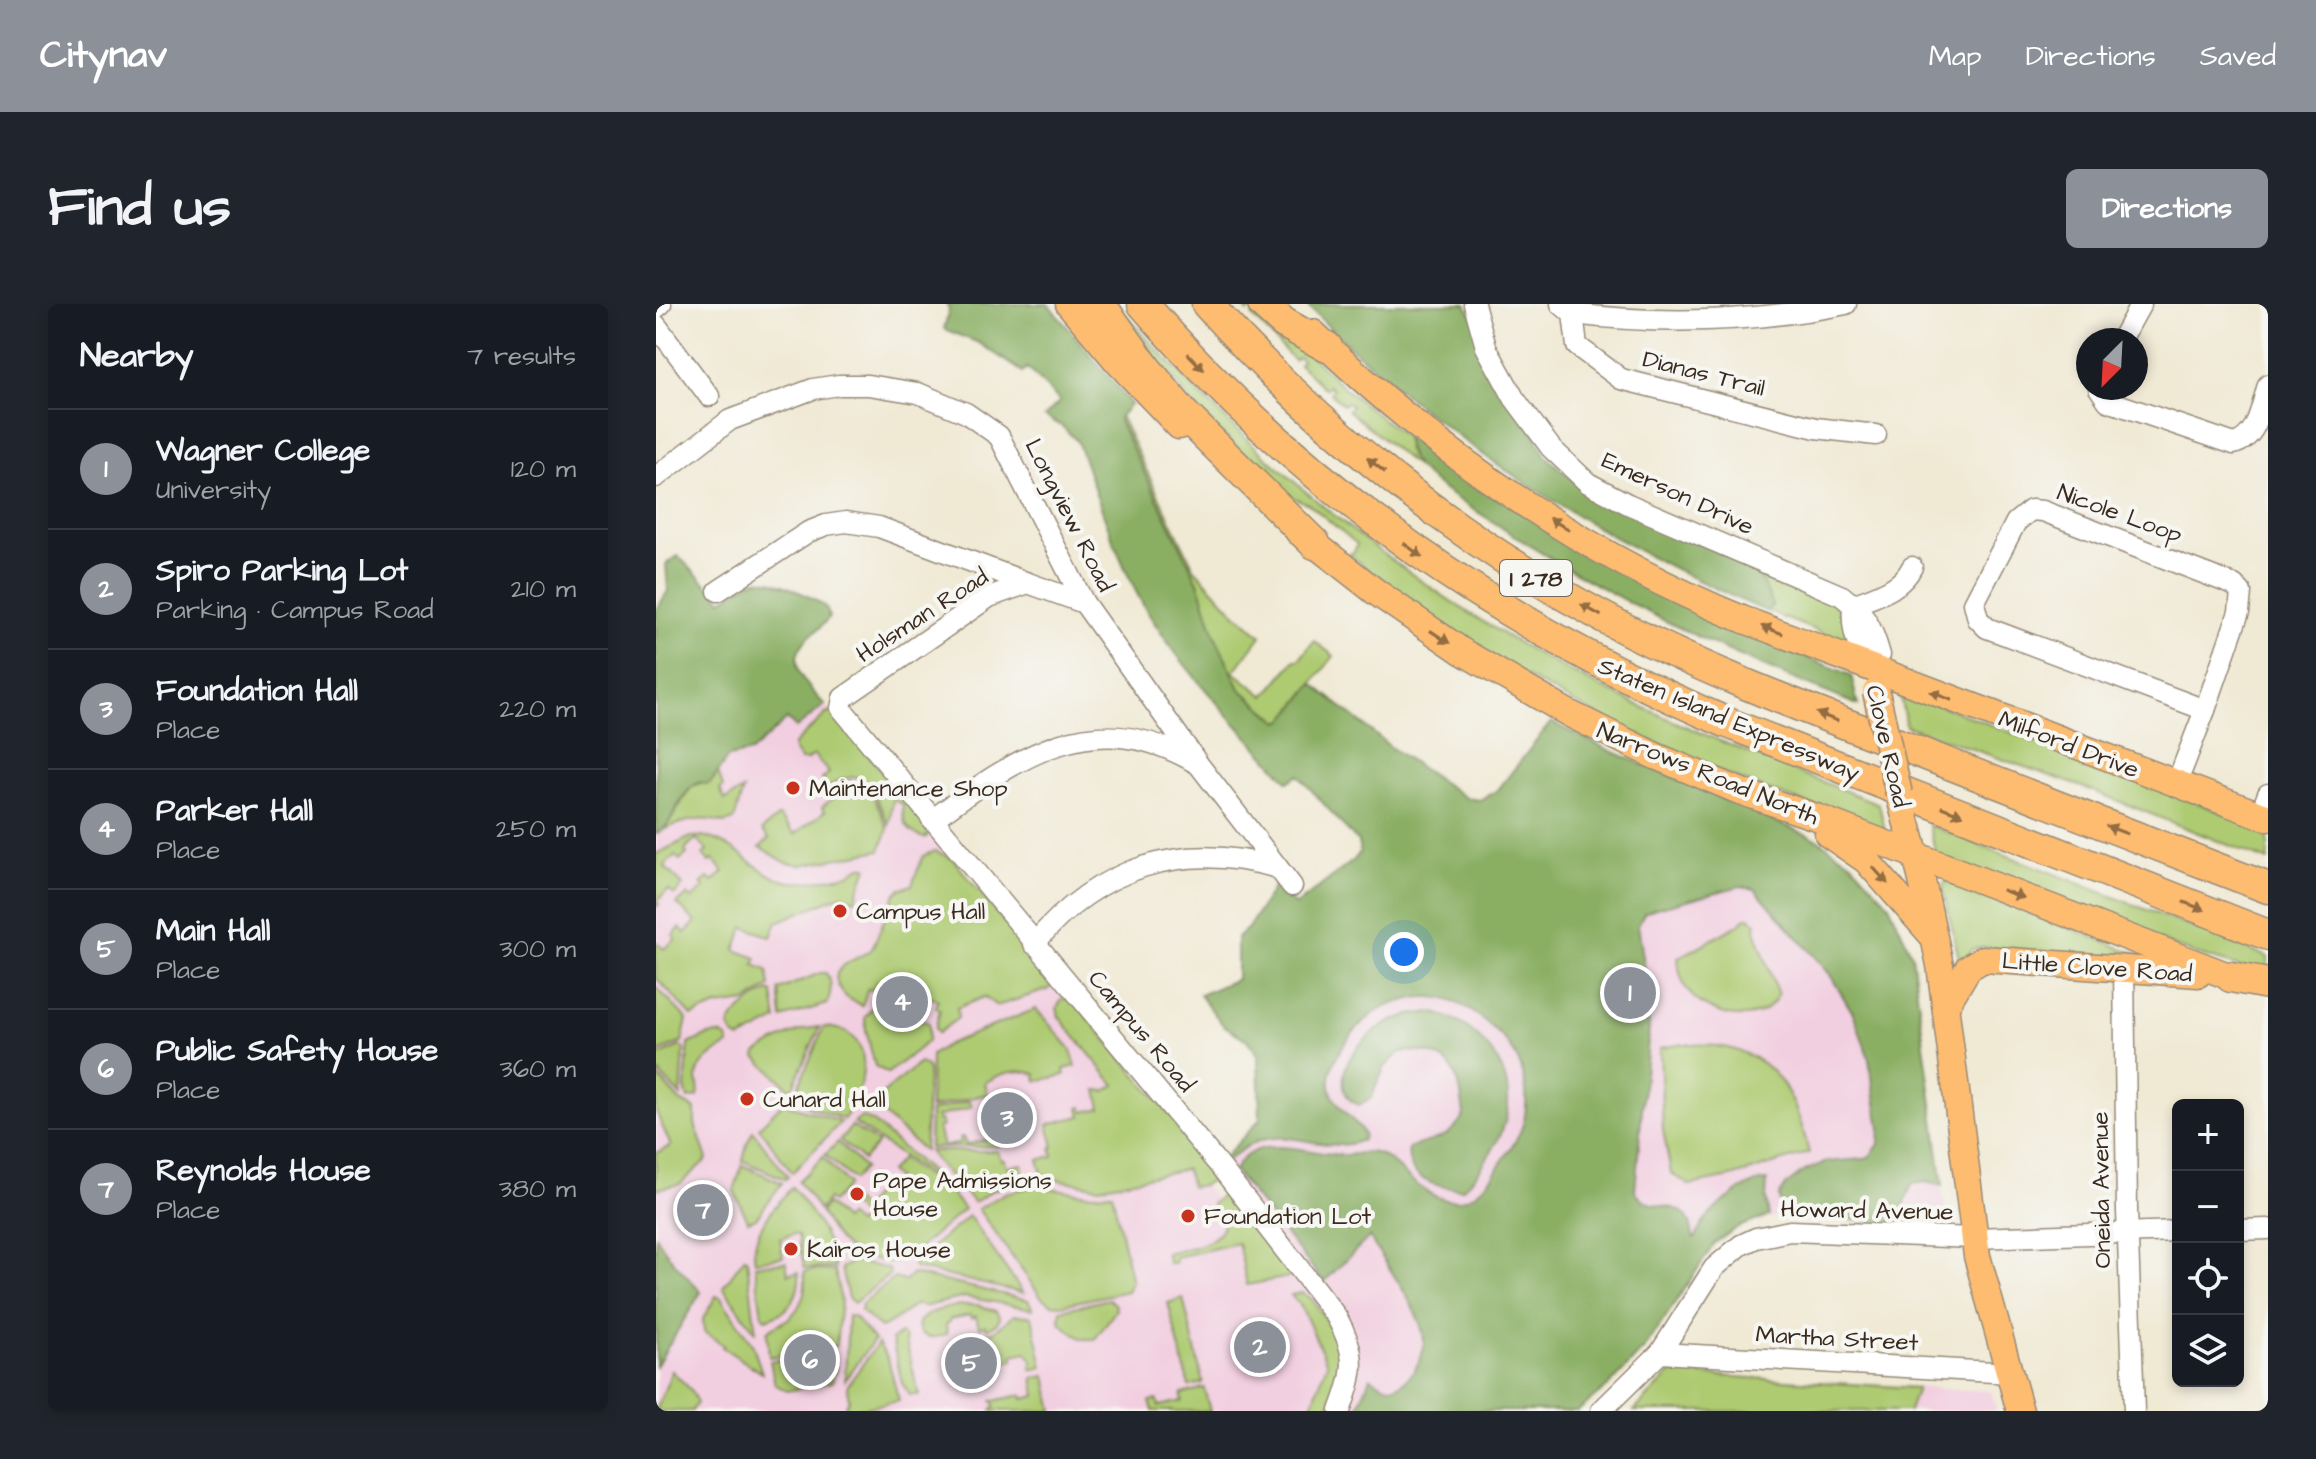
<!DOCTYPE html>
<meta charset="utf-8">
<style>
:root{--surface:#171b24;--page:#20242c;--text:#f1f3f6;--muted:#9ea1a6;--line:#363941;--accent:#8c9099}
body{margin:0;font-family:"Architects Daughter",sans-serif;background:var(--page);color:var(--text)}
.controls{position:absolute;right:24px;bottom:24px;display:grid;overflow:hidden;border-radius:12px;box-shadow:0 4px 12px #0003}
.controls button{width:72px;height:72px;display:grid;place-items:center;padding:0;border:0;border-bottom:2px solid var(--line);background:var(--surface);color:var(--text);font:40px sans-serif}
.compass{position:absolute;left:1420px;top:24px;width:72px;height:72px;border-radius:50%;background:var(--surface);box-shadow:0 4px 12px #0003;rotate:204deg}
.you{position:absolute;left:748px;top:648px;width:28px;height:28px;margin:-20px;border:6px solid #fff;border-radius:50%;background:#1a73e8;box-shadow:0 0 0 12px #1a73e833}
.badge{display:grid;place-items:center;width:52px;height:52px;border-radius:50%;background:var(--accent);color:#fff;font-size:26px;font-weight:700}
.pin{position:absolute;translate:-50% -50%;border:4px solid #fff;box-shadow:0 2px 8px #0006}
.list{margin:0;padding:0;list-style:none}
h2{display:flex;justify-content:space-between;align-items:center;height:104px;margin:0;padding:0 32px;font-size:34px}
h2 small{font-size:26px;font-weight:400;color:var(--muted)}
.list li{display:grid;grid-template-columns:52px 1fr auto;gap:24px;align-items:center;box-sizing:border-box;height:120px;padding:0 32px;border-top:2px solid var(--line)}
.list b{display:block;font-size:30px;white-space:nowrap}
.list p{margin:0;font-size:26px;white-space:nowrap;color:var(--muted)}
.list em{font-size:26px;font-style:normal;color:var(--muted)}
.icon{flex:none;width:44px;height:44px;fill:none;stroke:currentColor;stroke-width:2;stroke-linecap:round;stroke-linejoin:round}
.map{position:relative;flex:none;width:1612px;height:1107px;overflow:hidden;border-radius:12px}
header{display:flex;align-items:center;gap:48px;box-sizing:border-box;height:112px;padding:0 40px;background:var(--accent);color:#fff}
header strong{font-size:38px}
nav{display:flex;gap:44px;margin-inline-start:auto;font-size:28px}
.intro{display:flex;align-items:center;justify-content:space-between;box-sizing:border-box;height:192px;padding:0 48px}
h1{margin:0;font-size:56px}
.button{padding:20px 36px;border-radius:12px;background:var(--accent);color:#fff;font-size:28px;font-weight:700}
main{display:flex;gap:48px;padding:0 48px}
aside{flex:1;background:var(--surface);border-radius:12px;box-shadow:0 4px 12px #0003}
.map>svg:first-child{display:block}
.built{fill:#f2cfe0}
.green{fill:#aecb72;stroke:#747a48;stroke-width:2}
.forest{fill:#8aaf64;stroke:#626c41;stroke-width:2}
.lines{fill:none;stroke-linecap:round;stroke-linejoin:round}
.minor-casing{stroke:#968a79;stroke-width:23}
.major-casing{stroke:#968a79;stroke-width:29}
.highway-casing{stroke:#968a79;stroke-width:33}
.minor{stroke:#fff;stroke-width:20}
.major{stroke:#febc70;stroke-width:26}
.highway{stroke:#febc70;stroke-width:30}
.major-bridge-casing{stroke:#968a79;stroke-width:29;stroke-linecap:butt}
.major-bridge{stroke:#febc70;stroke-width:26}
.oneway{fill:#936c43}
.poi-dot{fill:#c8321e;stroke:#f6f6f2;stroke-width:3}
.labels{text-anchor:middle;stroke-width:8;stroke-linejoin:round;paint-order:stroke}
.shield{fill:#f6f6f2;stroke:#73675e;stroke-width:2}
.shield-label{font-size:22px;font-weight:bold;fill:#3b2a1e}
.street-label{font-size:24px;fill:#3b2a1e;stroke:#f6f6f2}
.poi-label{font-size:24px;fill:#3b2a1e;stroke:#f6f6f2;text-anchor:start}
</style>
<header>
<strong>Citynav</strong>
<nav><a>Map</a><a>Directions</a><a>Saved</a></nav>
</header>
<div class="intro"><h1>Find us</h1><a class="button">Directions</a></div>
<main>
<aside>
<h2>Nearby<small>7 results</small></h2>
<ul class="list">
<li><span class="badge">1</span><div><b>Wagner College</b><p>University</p></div><em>120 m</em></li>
<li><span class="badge">2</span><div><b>Spiro Parking Lot</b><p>Parking · Campus Road</p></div><em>210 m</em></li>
<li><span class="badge">3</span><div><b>Foundation Hall</b><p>Place</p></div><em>220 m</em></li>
<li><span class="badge">4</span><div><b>Parker Hall</b><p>Place</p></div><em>250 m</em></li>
<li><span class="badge">5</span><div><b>Main Hall</b><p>Place</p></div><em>300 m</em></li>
<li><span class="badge">6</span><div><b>Public Safety House</b><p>Place</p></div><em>360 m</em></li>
<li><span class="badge">7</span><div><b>Reynolds House</b><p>Place</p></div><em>380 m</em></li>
</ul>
</aside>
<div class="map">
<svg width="1612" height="1107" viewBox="0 0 1612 1107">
<rect width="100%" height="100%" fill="#f6f6f2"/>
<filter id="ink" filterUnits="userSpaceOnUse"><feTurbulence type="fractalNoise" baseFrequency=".0125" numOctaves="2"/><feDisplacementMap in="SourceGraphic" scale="16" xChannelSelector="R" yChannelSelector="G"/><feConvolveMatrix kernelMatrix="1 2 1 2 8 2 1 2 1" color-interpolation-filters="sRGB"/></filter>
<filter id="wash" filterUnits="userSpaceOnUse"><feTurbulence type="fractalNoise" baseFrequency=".006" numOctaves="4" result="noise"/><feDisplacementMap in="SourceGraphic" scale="32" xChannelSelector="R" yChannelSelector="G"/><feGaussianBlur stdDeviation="1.8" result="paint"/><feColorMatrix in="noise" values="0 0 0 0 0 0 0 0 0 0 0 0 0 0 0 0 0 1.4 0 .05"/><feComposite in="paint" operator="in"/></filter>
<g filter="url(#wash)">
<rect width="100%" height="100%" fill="#f0e9d4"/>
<g class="built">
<path d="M22,252L168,399L291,553L362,635L560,896L574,885L567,855L613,806L895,418L953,446L1161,535L1240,612L1256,651L1290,912L1248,913L1247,918L1118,913L1095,917L1082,923L1059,939L1051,948L1001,1027L975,1060L922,1107H0V311L11,295L10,260Z"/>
<path d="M1175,1079L1335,1087L1341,1107H1173Z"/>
</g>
<g class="green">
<path d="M460,0C593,151 748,284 929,375C1024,424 1124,461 1223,500L1229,527C1174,507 1117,490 1063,467C932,411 803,343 693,250L698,248L701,240L653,200L630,191L540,104Z"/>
<path d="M584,0H600L691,86L749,133L752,149L763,165L692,106L696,102L691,98L687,101L674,89L677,85L673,82L669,85L643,60L646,57L643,53L638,56L596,12L599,9L595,5L592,8Z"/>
<path d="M464,112L538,264L575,305L605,332L578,368L609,392L639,356H643L658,337L678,352L628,416L624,418L584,385L559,332L543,280L463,117Z"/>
<path d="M1104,267L1179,299L1191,320L1192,339L1110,307L1116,302L1106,283Z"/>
<path d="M1254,390L1612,526V557L1435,486L1250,422L1244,391Z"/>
<path d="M176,408L270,519L272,532L268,534C250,528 246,518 247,500L237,496L233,521C219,495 213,454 172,483L166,475L173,469L158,451L151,456H145L138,446V440L170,410Z"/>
<path d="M62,468L67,483L64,485L69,496L87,486L78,516L69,519C45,512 31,516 9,525L36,482L58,475Z"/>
<path d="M192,477C220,481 221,504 232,525L224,546L146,561L129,558L104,543L113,535L106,526L123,512L139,530L169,507L166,503L179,492L175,486Z"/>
<path d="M1273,521L1612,653V671L1539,650L1280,551Z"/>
<path d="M35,533C77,528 96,572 135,578C146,579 187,574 196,568C203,564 203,562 211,563L199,596L185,591L121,618L115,633L88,623L79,646L101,654L98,661L111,666L114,682L90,698L61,702L36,712L0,674V638L8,645L20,635L17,631L24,624L29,629L40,618L21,600L31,591L36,595L48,584L45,580L52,574L57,578L68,568L57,556L53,558L47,551L51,546L40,535L29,546L31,550L24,556L19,552L8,562L27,581L19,591L12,586L1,597L3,600L0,603V550Z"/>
<path d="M279,547L296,554L398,679L391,686L341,702L328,693L301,704L302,714L282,729L279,724L284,706L280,704L282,696L220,678L217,686L212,685L206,702C201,698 194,697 189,692C164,662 199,658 216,645L239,590L244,585L256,581L267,552Z"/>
<path d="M1289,577L1484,651L1486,654L1328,643L1316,645L1304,659L1287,584Z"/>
<path d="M1090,613H1094L1100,619L1099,626L1122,691C1104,727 1048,712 1030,684C1024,675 1023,664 1022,654L1084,620Z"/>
<path d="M164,669H170C177,678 175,690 171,700L126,714L123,686Z"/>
<path d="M0,683L31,715L26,738L0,749Z"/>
<path d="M113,687L117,689L121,716L84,735L77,731L73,722C77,709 101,692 113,687Z"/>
<path d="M406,695H416L564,870L548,881L535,883L530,865L443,883L387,873L382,856L397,852L395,844L398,843L392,820L425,812L423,804L426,803L428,808L445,804L441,786L449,787L459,781L403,713L401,704Z"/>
<path d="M218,702L273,719L272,737L232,769L219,762L210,727L209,713Z"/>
<path d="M380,705L414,744L420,762L408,765L409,771L381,777L380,770C362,764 345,768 329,779L332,790L274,804L275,751L292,740Z"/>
<path d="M164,723L135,786L100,753L101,749C120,736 141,725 164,723Z"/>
<path d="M168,723C223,725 211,783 188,815L155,804L138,792Z"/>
<path d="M64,730L71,734L73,741C61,747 42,757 41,773C41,780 44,785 42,793L32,795L29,784L33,740L52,731Z"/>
<path d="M1026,740C1110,739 1135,772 1153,849L1075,873L1033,881L1015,869L1007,826L1004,744Z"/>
<path d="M24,742L28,745L25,792L0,766V753Z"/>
<path d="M264,759L270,762L272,767L268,847L230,813L222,798L225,791Z"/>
<path d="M0,770L24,797L39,805V820L51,855L24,880L0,885V849L15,842L0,808Z"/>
<path d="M314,797L316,803L281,813L282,817L285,816L287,822L282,823L287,843L305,839L304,834L307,833L310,841L342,832L344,842L273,844L274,807Z"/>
<path d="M127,799L185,818L136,869L103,823Z"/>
<path d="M206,813L217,818L280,873H276L198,819Z"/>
<path d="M196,822L222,839L207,856L184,836Z"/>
<path d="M97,827L132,873L129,875L87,857L91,839Z"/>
<path d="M182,838L208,864L197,876L169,851Z"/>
<path d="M273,847H341L346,856H349L351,863L366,860L369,874L335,887L318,899C308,886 277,857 273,847Z"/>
<path d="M167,853L192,881L176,898L172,895L163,906L142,877Z"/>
<path d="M245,855L279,879L286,878L308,905L252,954L243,953L235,959C190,949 188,947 164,908L171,900L188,916L192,912L201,920L207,913L191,897L194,894L206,904L223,886L212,875L215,872L230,886L241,875L233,868Z"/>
<path d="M86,861L126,879L100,914L92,917L78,887Z"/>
<path d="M381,882L432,890L456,889L476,978L471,987L405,1001L396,1000L386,994L322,905L349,889Z"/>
<path d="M136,883C155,909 175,932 179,964H148L142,931L138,930L124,935L127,953L99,957C93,930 119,902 136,883Z"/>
<path d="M574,885L636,965L634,973L591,981L582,939L520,953V958L513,960L510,949C535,943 570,942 568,909H558L556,900Z"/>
<path d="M313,912L367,989L258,964L257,959Z"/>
<path d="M89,953L91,956L100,1029L67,983Z"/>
<path d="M198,957L233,965L234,970L198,999L192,994L185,964Z"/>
<path d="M130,958L132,970L143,968C145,992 132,1010 109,1015L106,1011L99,961Z"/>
<path d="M157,966L179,967L185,998L180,1042L168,1044L165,1041L143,1044V1048L113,1053L111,1028C116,1022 121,1021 127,1018C145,1008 152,986 148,968Z"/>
<path d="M257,970L372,996L377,1005L309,993L267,1003L261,1000C247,1007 239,1020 224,1024L205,1007L206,1000L238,974L249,977Z"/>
<path d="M646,989C657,993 661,1002 667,1012C694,1051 688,1065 671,1107H654L671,1059L646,1004L635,991Z"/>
<path d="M60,992L65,994L97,1042L106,1069L66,1043L67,1041L48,1028L47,1015Z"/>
<path d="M527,994L547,1079L533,1082L512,999Z"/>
<path d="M453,995L459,1001L460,1006L439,1035H426L404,1019L405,1006Z"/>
<path d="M306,1001H321L340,1007L344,1014L340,1020L331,1025L330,1021L323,1023L320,1012L315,1014L314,1011L294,1015V1018L290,1020L291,1030C282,1032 275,1037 264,1028L262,1020C270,1006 291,1004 306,1001Z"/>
<path d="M358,1011L376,1012L387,1063L375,1066L376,1056L370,1048L357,1051L358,1056L332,1062L325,1031L337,1028Z"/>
<path d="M192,1012L198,1013L218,1036L189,1076Z"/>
<path d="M245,1030L249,1033L263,1091H254L246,1079L236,1035Z"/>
<path d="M222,1039L232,1055L243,1097L192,1107L189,1103L193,1096L191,1082Z"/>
<path d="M177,1046L180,1065L176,1078L131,1087L119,1080L114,1057L144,1052L146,1067L163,1064V1051H166V1047Z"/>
<path d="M16,1067L35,1086L41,1099L36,1107H0Z"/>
<path d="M1015,1069L1261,1084L1253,1107H978Z"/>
<path d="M390,1072L397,1107H336L339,1101L336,1097L366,1091L367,1095L380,1092L377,1074Z"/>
<path d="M548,1084L554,1107H497L494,1097L501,1096L503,1102L526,1097L525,1090Z"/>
</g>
<g class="forest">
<path d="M291,0H392L475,100L464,112L463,117L543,280L559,332L584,385L623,418L628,416L657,380L737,445L810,494L824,496L841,487L895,418L953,446L1161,535L1196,559L1233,600L1256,651L1287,882L1269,878L1256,880L1249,898L1247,918L1136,914L1129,910L1124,902L1123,892L1129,882L1148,867L1170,858L1208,855L1215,851L1223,840L1224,824L1213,755L1198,711L1173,669L1099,585L1084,582L997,605L988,609L982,621L992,685L993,724L979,887C999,916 1032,886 1037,933L1039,934C1042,930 1043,926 1045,923C1054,905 1092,876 1111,877L1110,894L1113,912L1082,923L1059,939L989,1044L956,1079L922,1107H701L714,1073C729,1082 737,1089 751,1075C760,1066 769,1049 768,1036C767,1010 728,957 713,933L668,978L578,867C599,824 655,852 690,851C700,851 710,846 719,849C733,853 743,865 753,874C788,905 815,906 841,865C851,849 867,830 869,811C874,777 864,748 838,725C819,708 800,694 774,693C756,692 725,702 712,714C694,729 668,761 675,787C679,801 696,815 705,825L708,831L706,836C675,851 635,825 603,837C590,841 580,850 570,858L567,855L604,815L602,751L591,736L567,721L544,691L581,675V634L592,624L620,580L639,602L698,556L704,548L702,538L642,471L632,478C582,420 523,364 485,297C458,247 441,190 421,137L407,123L389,112L404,97L371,64L367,68L323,39L288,25L293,6Z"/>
<path d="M650,0H810L890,152L927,186L1104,267C1104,283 1115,290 1116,302L1110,307C940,235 779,132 650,0Z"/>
<path d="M749,133L837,192L1065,319L1195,371L1202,401C1067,348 948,293 828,212C807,199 769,176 756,156C752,149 751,141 749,133Z"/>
<path d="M22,252L66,296C77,290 89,279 100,276C114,272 161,295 171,305L173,313C167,323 158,327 150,336C127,360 152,383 169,401L140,424L131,415L95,448L72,453L55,478L51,480L44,478C21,488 21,519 0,530V306L12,287L10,260Z"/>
<path d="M774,708C795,712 812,721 827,738C860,773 859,812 833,851C825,864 818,875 806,885C781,884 748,875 753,844C780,833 790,839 808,811C803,766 795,744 744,748L728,764L715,794L703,801C695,798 689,792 688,783C683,751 720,721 749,712C756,710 766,710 774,708Z"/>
<path d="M0,932L16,956L45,988L0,1062Z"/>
</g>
</g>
<g filter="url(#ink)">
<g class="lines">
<g class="minor-casing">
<g id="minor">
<path d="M818,0L830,43L858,94L895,144L932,179L972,200L1186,292C1209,310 1216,322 1224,351L1214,364C1201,343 1195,326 1197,301"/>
<path d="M905,0L917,10L921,42L965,75L1160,124L1220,131"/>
<path d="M0,4L5,0"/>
<path d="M917,10C1008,21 1100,18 1190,0"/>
<path d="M0,21L53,92"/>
<path d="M1465,36L1485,0"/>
<path d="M1443,84L1452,97L1578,140C1602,133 1605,103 1612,81"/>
<path d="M0,173L74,116L157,85L183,81H212L262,89L310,109L343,132L428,299L543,461L636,582"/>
<path d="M1375,206L1387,207L1578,281L1585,288L1583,308L1549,406L1331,324L1322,315L1318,299L1360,218Z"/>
<path d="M62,287L152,228L170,221L190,218L223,223L372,279"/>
<path d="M428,299L372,279L333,293L187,394L185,404L567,866L680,1012C702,1051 699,1066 684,1107"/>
<path d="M1197,301C1219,292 1245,286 1256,263"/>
<path d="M1520,481L1549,406"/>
<path d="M1604,511L1612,490"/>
<path d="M276,516C359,455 437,397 540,459"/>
<path d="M378,640C442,563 525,536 622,564"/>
<path d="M1468,663L1471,906L1478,1107"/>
<path d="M1582,926L1612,925"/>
<path d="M1004,1049L1355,1069"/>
<path d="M945,1107L1004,1049L1058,964L1085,941L1100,934L1134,927L1318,934L1522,927"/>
</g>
</g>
<g class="major-casing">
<g id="major">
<path d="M413,0L461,57L523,122"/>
<path d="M657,29C780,149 928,250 1086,315L1612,514"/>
<path d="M642,227L720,288L807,348L912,409L997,451L1086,488L1163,514L1575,673"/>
<path d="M1243,490L1265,572L1284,661L1321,952L1364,1107"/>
<path d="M1172,530L1210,556L1275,630"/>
<path d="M1290,701L1312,664L1327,655L1542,670"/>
</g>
</g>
<g class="highway-casing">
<g id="highway">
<path d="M444,0L490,64L528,110L659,240"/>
<path d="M487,0C646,185 849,324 1072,419L1612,631"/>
<path d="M551,0C663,125 797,232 945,312C1041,364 1143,402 1245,441C1367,489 1490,537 1612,584"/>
<path d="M607,0L628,19L671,43"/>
<path d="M1575,673L1612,680"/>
</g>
</g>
<use href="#minor" class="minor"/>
<use href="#major" class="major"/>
<use href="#highway" class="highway"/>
<g class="major-bridge-casing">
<path id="major-bridge" d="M1220,388L1243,490"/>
</g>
<use href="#major-bridge" class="major-bridge"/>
</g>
<defs><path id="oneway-solid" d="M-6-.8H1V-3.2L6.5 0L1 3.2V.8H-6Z" transform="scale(2)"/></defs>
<g class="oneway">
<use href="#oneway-solid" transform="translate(540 58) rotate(46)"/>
<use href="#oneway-solid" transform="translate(720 161) rotate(-141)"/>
<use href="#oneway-solid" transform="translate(903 220) rotate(-148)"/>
<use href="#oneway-solid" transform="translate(757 246) rotate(36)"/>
<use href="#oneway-solid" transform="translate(935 306) rotate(-151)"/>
<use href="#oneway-solid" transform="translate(1116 326) rotate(-160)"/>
<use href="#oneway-solid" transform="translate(784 333) rotate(33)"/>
<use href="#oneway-solid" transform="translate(1285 392) rotate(-159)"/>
<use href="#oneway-solid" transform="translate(1171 413) rotate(-159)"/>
<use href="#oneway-solid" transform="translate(1296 507) rotate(21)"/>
<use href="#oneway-solid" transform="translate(1461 526) rotate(-159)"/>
<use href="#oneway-solid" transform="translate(1224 571) rotate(48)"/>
<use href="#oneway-solid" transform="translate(1357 590) rotate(21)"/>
<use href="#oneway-solid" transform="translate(1538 602) rotate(21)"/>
</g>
</g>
<g class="poi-dot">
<circle cx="137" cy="484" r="8"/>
<circle cx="184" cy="607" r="8"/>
<circle cx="91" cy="795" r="8"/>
<circle cx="201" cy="890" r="8"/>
<circle cx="532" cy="912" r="8"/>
<circle cx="135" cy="945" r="8"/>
</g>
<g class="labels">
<rect class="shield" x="844" y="256" width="72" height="36" rx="6"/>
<g class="shield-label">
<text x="880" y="282">I 278</text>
</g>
<g class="street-label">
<text transform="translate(1048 69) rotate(14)" y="8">Dianas Trail</text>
<text transform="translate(1022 189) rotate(25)" y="8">Emerson Drive</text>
<text transform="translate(1464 209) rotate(20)" y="8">Nicole Loop</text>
<text transform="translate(414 211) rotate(63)" y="8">Longview Road</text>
<text transform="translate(266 311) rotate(-33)" y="8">Holsman Road</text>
<text transform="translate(1073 415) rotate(23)" y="8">Staten Island Expressway</text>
<text transform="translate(1413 440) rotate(21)" y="8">Milford Drive</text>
<text transform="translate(1232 442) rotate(77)" y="8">Clove Road</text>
<text transform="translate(1052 469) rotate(22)" y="8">Narrows Road North</text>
<text transform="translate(1441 663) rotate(4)" y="8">Little Clove Road</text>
<text transform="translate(486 727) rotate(50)" y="8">Campus Road</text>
<text transform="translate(1445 886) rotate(-91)" y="8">Oneida Avenue</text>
<text transform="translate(1211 906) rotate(1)" y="8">Howard Avenue</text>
<text transform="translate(1181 1034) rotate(3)" y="8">Martha Street</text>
</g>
<g class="poi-label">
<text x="153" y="492">Maintenance Shop</text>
<text x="200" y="615">Campus Hall</text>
<text x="107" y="803">Cunard Hall</text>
<text x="217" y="884">Pape Admissions<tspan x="217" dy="28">House</tspan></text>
<text x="548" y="920">Foundation Lot</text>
<text x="151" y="953">Kairos House</text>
</g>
</g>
</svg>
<div class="controls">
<button>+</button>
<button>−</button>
<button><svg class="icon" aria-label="locate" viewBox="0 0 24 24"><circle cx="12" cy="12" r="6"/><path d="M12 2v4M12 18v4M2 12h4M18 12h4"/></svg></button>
<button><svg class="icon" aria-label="layers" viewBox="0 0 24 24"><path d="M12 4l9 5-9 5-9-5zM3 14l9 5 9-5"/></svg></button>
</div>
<svg class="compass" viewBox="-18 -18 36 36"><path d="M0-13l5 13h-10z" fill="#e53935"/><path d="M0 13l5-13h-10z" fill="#9ea1a6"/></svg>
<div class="you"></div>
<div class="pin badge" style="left:974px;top:689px">1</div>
<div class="pin badge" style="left:604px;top:1043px">2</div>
<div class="pin badge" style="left:351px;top:814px">3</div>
<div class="pin badge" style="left:246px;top:698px">4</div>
<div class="pin badge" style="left:315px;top:1059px">5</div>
<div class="pin badge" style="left:154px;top:1056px">6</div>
<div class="pin badge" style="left:47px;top:906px">7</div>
</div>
</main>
